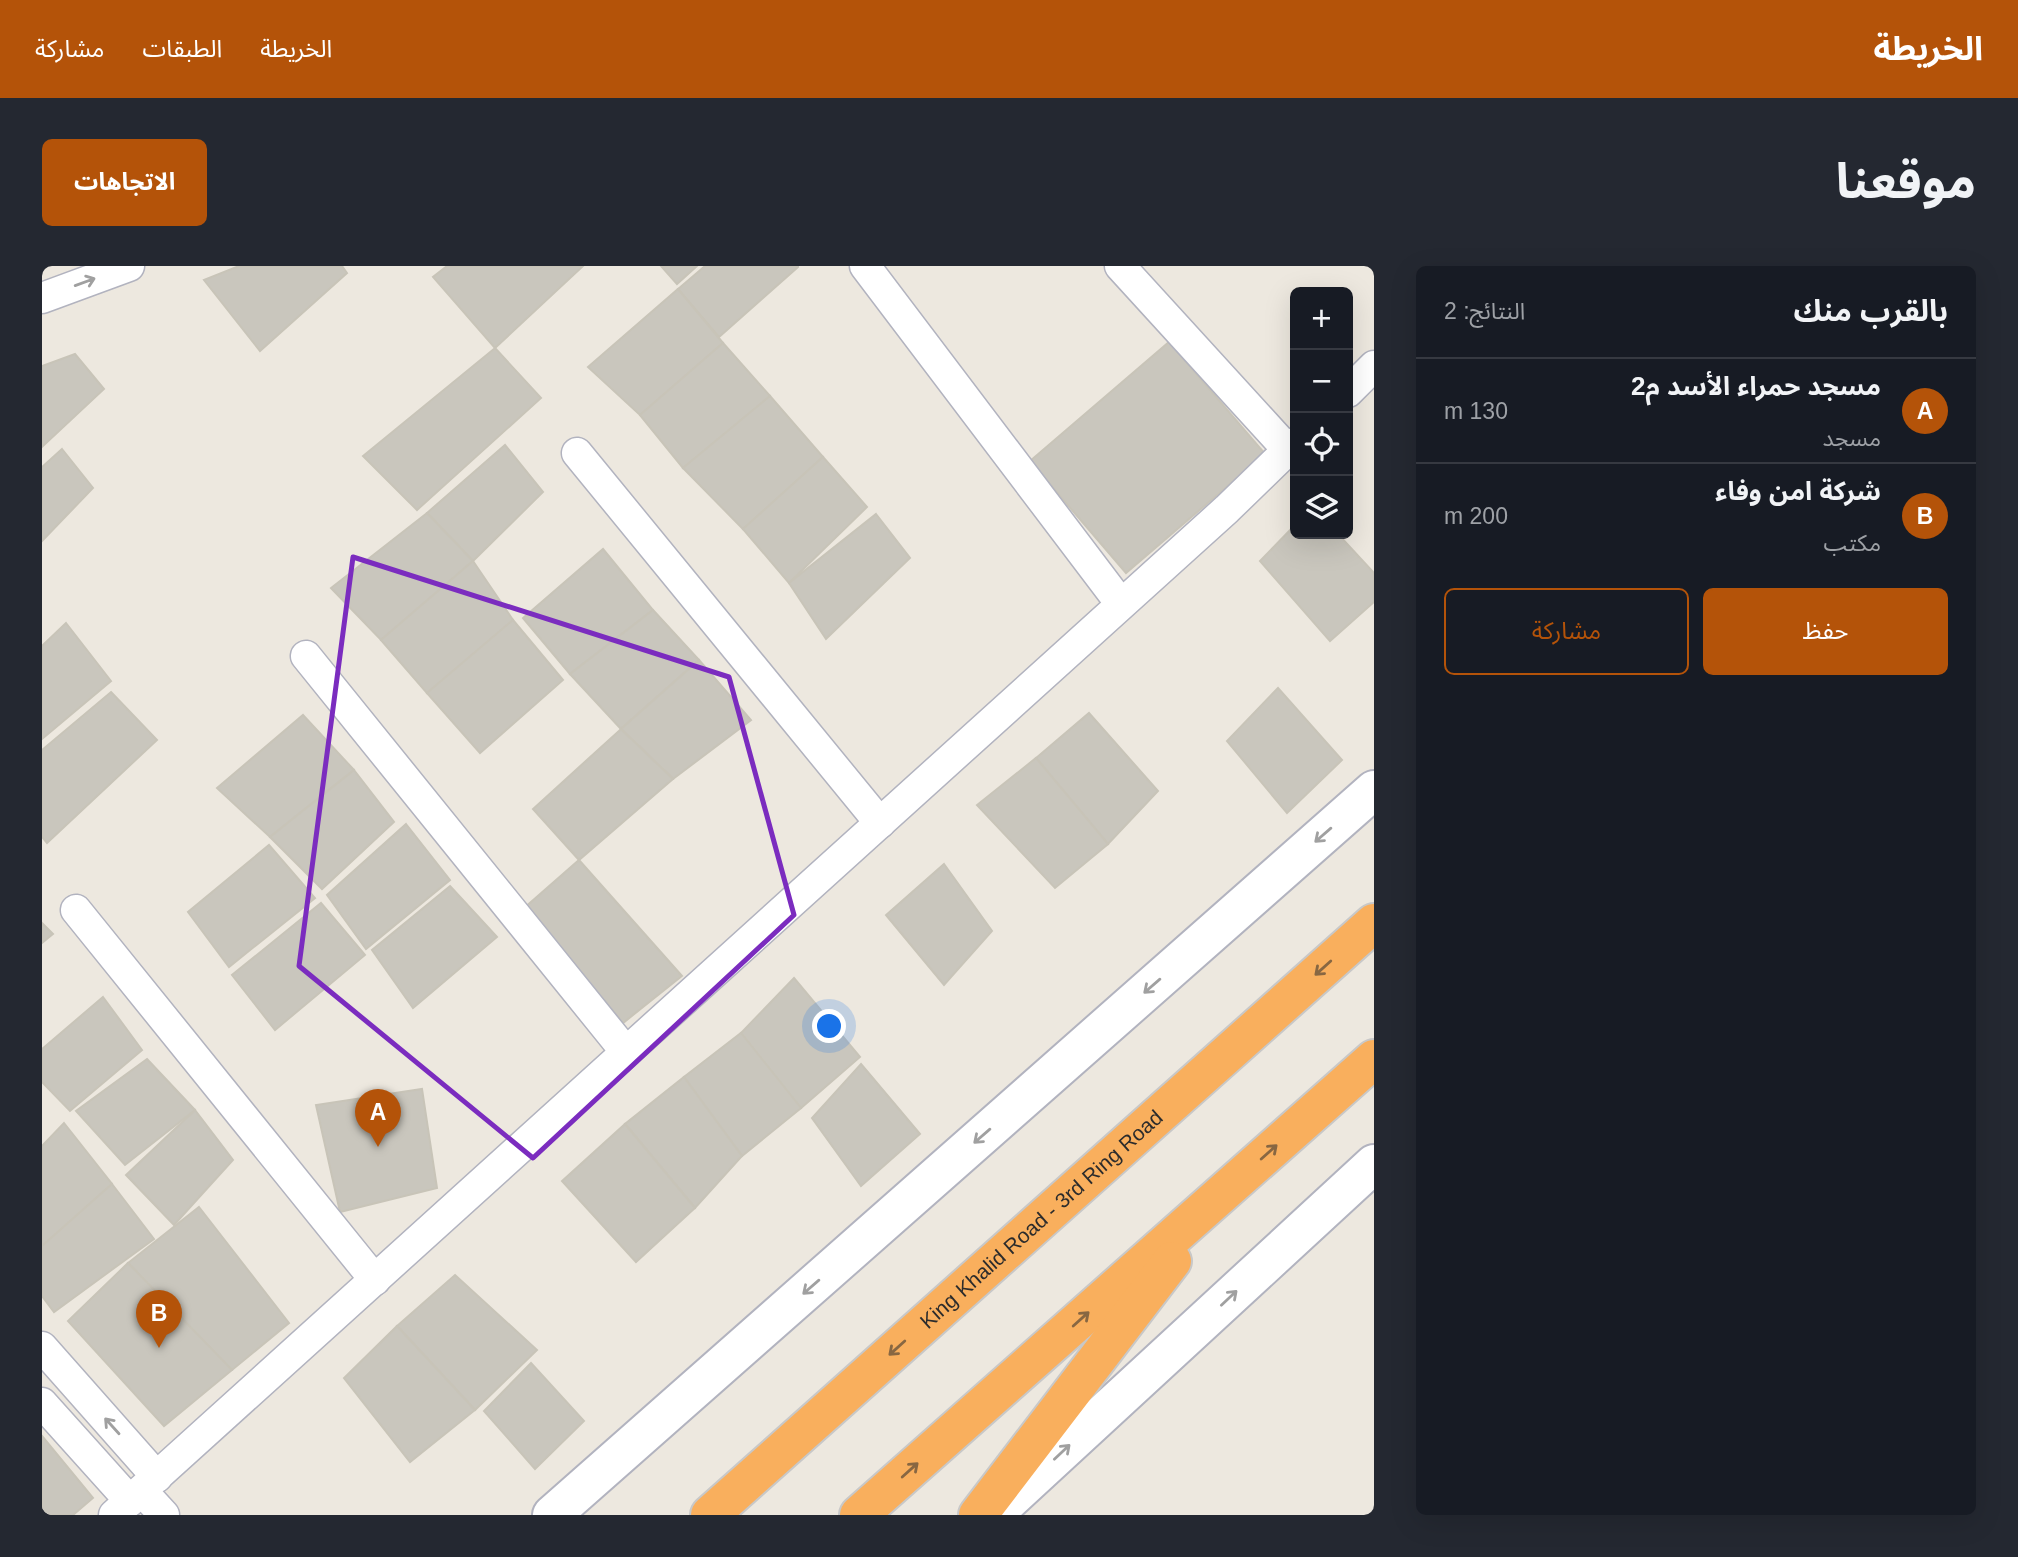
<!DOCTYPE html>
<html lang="ar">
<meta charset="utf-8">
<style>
:root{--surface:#171b24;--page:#242831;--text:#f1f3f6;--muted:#9ea1a6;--line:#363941;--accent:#b45309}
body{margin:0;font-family:Arial,"Noto Sans Arabic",sans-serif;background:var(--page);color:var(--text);direction:rtl}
.controls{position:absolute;right:21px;top:21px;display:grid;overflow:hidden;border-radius:10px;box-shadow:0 7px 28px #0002}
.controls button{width:63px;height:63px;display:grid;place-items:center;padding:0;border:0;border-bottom:2px solid var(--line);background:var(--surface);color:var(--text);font:35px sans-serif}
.you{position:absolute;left:788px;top:761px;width:24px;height:24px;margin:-18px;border:5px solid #fff;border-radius:50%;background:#1a73e8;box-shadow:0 0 0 10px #1a73e833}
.badge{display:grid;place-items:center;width:46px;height:46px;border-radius:50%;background:var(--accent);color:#fff;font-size:23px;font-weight:700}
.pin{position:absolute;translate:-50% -58px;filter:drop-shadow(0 2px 4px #0008)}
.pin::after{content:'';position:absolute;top:37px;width:24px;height:21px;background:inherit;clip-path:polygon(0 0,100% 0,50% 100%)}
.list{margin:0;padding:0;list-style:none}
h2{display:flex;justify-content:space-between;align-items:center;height:91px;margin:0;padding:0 28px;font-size:30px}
h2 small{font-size:23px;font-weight:400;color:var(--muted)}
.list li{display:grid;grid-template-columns:46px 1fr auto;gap:21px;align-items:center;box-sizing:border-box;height:105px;padding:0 28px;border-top:2px solid var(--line)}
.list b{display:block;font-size:26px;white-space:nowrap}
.list p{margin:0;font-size:23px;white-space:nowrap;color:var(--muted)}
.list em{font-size:23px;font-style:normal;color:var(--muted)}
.actions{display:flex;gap:14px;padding:21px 28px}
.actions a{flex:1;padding:16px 0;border:2px solid var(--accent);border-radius:10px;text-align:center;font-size:24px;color:var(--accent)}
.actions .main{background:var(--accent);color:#fff}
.icon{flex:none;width:38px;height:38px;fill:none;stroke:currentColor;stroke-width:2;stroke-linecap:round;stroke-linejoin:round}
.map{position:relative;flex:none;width:1332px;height:1249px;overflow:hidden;direction:ltr;border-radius:10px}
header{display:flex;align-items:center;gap:42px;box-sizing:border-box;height:98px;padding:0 35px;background:var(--accent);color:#fff}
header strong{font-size:33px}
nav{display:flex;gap:38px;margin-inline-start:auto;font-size:24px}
.intro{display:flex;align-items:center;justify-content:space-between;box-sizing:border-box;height:168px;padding:0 42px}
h1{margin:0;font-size:49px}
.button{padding:18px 32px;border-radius:10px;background:var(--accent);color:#fff;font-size:24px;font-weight:700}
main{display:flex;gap:42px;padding:0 42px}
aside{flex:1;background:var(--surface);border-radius:10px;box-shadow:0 7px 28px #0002}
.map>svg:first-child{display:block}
.building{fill:#c9c6bd;stroke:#c8c4b8;stroke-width:2}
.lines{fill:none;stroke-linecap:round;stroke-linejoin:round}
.street-casing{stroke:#b2b3bf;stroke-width:33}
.secondary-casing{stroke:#b2b3bf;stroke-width:42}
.highway-casing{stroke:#c8c8c8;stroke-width:42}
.street{stroke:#fff;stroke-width:30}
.secondary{stroke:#fff;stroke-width:38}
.highway{stroke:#f9af5d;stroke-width:38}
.oneway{stroke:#a0a0a0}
.oneway2{stroke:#886742}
.marked{fill:none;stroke:#7b2cbf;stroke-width:5;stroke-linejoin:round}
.labels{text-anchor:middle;stroke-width:5;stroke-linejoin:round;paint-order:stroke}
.street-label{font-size:21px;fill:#2c2c2c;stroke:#fff}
</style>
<header>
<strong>الخريطة</strong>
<nav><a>الخريطة</a><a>الطبقات</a><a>مشاركة</a></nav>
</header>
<div class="intro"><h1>موقعنا</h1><a class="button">الاتجاهات</a></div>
<main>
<aside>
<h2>بالقرب منك<small>النتائج: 2</small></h2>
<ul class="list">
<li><span class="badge">A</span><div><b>مسجد حمراء الأسد م2</b><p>مسجد</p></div><em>130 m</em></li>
<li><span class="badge">B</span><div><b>شركة امن وفاء</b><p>مكتب</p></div><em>200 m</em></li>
</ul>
<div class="actions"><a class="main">حفظ</a><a>مشاركة</a></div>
</aside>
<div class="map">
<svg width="1332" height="1249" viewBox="0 0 1332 1249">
<rect width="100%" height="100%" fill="#ede8df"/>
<g class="building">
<path d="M197,0H300L305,7L218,85L162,14Z"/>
<path d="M405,0H541L453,82L391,11Z"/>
<path d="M619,0H655L635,18Z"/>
<path d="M663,0H756V1L677,71L636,23Z"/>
<path d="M636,23L681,77L598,149L546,101Z"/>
<path d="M1127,76L1223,188L1084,307L988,195Z"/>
<path d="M681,77L728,130L641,202L598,149Z"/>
<path d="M453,82L499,132L375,244L321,190Z"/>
<path d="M33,88L62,123L0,181V100Z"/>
<path d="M728,130L781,191L701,263L641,202Z"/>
<path d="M463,179L501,226L431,295L385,247Z"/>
<path d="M20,183L51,222L0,275V201Z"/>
<path d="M781,191L825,241L747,317L701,263Z"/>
<path d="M385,247L431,295L339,374L289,322Z"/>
<path d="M834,248L868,292L784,373L747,317Z"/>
<path d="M1253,259V268H1296L1332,307V336L1288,375L1218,295Z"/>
<path d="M561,283L611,344L528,408L481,352Z"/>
<path d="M431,295L471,354L385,427L339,374Z"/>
<path d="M611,344L657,394L579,463L528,408Z"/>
<path d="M471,354L521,414L438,487L385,427Z"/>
<path d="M24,357L69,415L0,473V380Z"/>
<path d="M657,394L709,454L631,513L579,463Z"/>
<path d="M1236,422L1300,494L1245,547L1185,475Z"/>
<path d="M69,426L115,474L5,577L0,571V484Z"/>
<path d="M1047,447L1116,525L1066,578L994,492Z"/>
<path d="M261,449L312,504L228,571L175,522Z"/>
<path d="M579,463L631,513L537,594L491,543Z"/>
<path d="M994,492L1066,578L1013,622L935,539Z"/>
<path d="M312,504L352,556L280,623L228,571Z"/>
<path d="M364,558L408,614L324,683L285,629Z"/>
<path d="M227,579L273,632L187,701L146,646Z"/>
<path d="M537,594L640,710L581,757L482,642Z"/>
<path d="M902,598L950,665L902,719L844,649Z"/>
<path d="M408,620L455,671L371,742L330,684Z"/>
<path d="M279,637L323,689L233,764L190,709Z"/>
<path d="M0,657L11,668L0,677Z"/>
<path d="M752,712L818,791L759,842L699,767Z"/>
<path d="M61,731L100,784L28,845L0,816V783Z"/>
<path d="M699,767L759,842L700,890L642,811Z"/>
<path d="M105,793L153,844L83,899L34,845Z"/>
<path d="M819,798L878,868L819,920L770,852Z"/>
<path d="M642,811L700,890L653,942L583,858Z"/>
<path d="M380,823L395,922L298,946L274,839Z"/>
<path d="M153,844L191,894L132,959L84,909Z"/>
<path d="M22,857L70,918L0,980V880Z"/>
<path d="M583,858L653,942L594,996L520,915Z"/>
<path d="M70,918L112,973L12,1046L0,1030V980Z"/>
<path d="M157,941L247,1057L190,1104L86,997Z"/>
<path d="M86,997L190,1104L122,1160L26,1055Z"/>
<path d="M413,1009L495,1084L433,1144L355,1060Z"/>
<path d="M355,1060L433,1144L368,1196L302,1112Z"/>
<path d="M489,1097L542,1155L493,1203L442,1145Z"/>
<path d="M0,1170L51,1232L31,1249H0Z"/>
</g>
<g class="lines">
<g class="street-casing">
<g id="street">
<path d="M823,0L1079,338"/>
<path d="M1078,0L1246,184"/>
<path d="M0,32L87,0"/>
<path d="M1306,126L1332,100"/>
<path d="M535,187L838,557"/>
<path d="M264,390L584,786"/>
<path d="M34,644L333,1014"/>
<path d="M0,1081L115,1211"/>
<path d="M0,1137L88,1235"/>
<path d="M100,1225L122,1249"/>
<path d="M72,1249L1185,243L1253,177"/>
</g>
</g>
<g class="secondary-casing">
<g id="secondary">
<path d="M510,1249L1332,524"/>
<path d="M951,1249L1332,898"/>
</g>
</g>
<g class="highway-casing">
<g id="highway">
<path id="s1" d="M668,1249L1332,657"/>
<path d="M817,1249L1332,793"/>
<path d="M936,1249L1130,995"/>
</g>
</g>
<use href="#street" class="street"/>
<use href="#secondary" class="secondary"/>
<use href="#highway" class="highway"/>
</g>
<defs><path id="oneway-shaft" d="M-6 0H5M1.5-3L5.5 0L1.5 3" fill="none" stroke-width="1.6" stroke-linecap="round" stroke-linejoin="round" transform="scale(1.75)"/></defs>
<g class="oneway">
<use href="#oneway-shaft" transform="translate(43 16) rotate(-20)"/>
<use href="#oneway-shaft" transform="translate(1281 569) rotate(139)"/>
<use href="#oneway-shaft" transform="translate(1110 720) rotate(139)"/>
<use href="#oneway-shaft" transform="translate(940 870) rotate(139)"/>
<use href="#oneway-shaft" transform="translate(769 1021) rotate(139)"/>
<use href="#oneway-shaft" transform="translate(1187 1032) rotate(-43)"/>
<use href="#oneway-shaft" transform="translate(70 1160) rotate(-132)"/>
<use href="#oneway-shaft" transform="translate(1020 1186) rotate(-43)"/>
</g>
<g class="oneway2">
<use href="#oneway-shaft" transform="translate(1281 702) rotate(138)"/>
<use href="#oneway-shaft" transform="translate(1227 886) rotate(-42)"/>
<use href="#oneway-shaft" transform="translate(1039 1053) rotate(-42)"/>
<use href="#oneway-shaft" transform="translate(855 1082) rotate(138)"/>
<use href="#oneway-shaft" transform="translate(868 1204) rotate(-42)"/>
</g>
<path class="marked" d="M311,291L687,411L752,649L491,892L257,700Z"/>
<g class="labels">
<g class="street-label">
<text dy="7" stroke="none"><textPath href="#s1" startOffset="444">King Khalid Road - 3rd Ring Road</textPath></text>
</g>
</g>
</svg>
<div class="controls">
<button>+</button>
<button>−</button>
<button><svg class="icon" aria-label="locate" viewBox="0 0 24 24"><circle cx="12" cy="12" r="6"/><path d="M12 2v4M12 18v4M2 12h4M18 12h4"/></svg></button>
<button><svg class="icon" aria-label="layers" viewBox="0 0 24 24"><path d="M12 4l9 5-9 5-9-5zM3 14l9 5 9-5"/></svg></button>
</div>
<div class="you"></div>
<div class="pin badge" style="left:336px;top:881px">A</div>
<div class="pin badge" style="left:117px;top:1082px">B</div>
</div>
</main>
